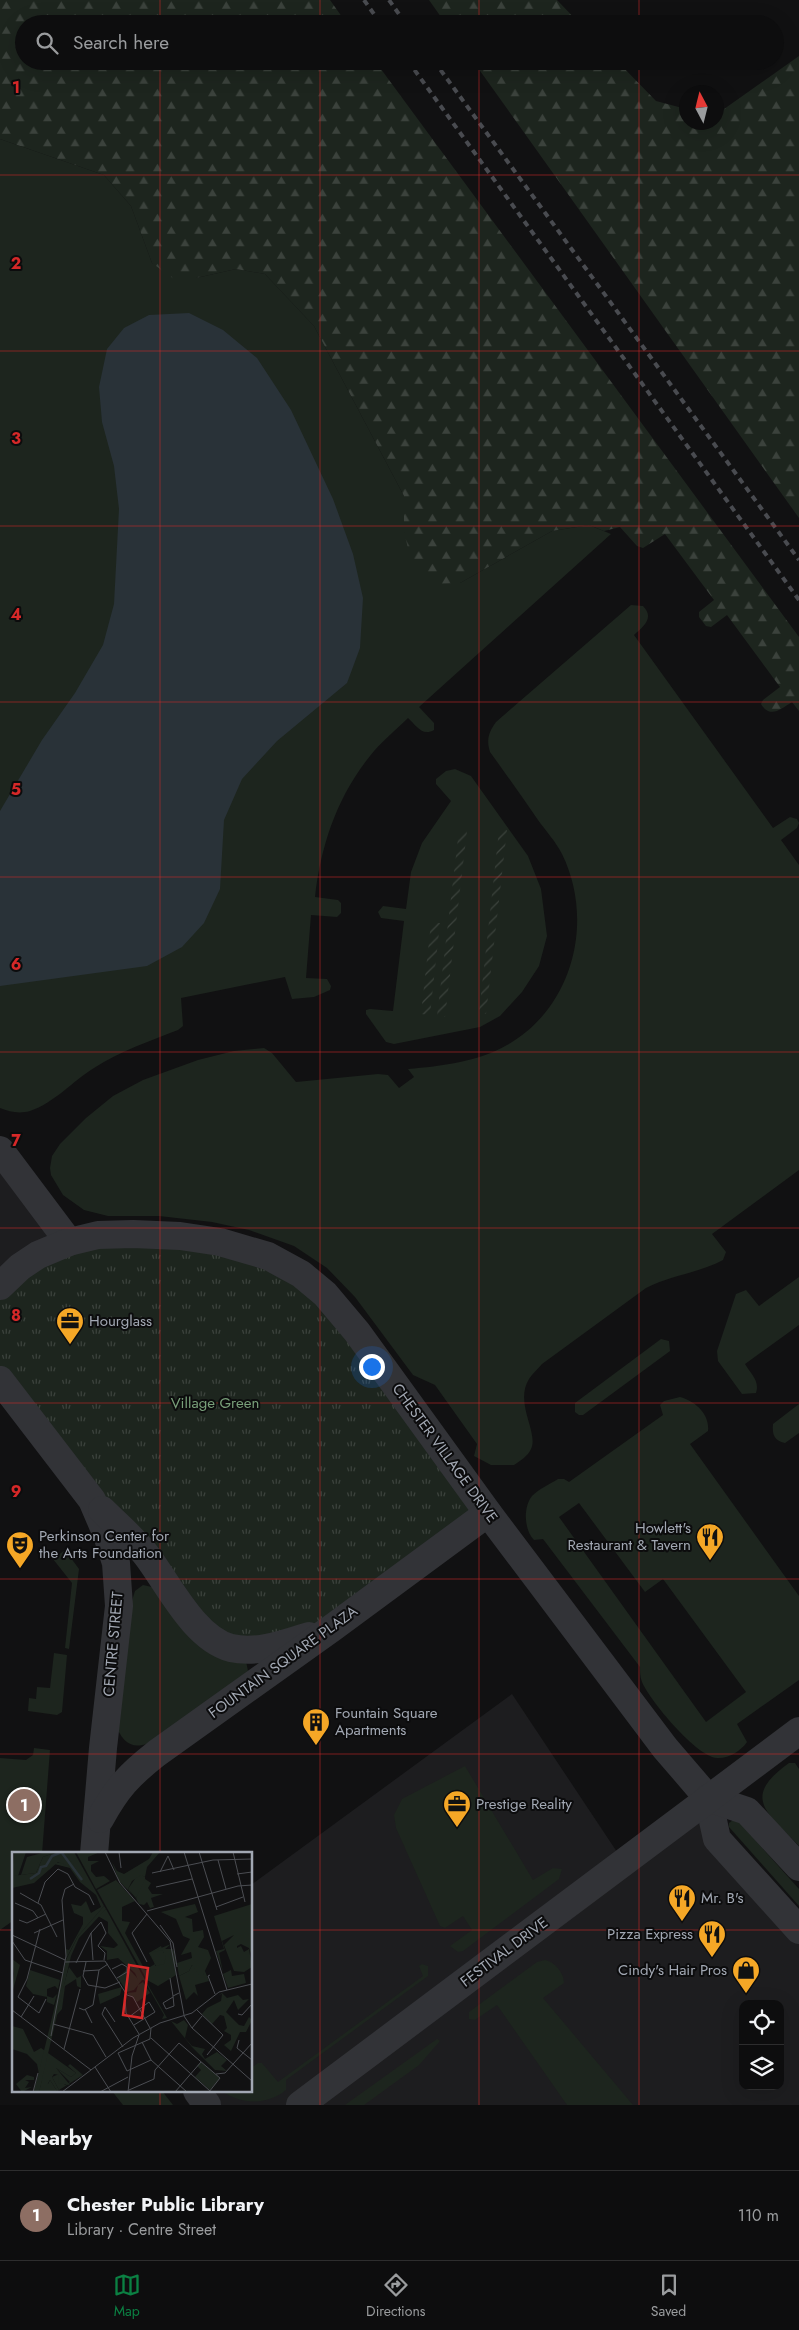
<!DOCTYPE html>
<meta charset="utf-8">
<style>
:root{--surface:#0d0d0e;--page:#161617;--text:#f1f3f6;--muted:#9a9c9e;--line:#2d2d2e;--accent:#0b8043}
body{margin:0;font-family:Jost,sans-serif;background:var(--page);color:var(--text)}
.controls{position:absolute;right:15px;bottom:15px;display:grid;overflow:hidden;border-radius:10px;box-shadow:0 5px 20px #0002}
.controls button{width:45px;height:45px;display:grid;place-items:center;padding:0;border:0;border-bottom:1px solid var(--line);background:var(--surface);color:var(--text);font:25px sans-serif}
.compass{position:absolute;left:679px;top:85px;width:45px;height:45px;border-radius:50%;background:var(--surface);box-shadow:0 5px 20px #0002;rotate:353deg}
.you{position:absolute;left:371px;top:1366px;width:18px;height:18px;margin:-12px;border:4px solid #fff;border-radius:50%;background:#1a73e8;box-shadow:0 0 0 8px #1a73e833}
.badge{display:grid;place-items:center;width:32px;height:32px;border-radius:50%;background:var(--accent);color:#fff;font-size:16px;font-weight:700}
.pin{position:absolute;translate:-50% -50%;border:2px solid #fff;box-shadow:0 1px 5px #0006}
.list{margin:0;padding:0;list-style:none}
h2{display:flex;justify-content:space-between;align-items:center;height:65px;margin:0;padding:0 20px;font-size:21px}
h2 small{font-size:16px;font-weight:400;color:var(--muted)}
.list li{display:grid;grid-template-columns:32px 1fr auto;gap:15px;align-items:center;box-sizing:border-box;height:90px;padding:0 20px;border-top:1px solid var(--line)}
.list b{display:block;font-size:19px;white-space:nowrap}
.list p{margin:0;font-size:16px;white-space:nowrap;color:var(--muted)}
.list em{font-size:16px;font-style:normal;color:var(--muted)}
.icon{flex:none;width:28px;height:28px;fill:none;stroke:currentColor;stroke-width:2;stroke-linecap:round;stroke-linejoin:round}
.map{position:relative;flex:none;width:799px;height:2105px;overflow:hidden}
.search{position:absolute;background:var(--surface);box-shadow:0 5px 20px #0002;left:15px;right:15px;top:15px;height:55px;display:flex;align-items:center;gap:12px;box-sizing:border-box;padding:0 18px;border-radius:28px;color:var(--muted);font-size:19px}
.sheet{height:155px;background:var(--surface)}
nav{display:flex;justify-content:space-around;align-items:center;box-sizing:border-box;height:70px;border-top:1px solid var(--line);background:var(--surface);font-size:14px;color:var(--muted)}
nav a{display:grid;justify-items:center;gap:2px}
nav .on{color:var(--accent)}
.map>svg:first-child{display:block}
.built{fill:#1d1d1f;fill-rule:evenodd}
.grass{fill:#1d251e;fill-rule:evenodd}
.forest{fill:url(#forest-firs)}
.park{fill:url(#park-tufts)}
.garden{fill:url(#garden-furrows)}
.water{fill:#293238}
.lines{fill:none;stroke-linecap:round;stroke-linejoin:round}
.minor{stroke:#323337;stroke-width:28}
.rail{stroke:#494b50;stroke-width:4;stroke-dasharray:6 5;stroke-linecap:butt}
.grid{fill:none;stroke:#d62828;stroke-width:1;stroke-opacity:0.55}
.labels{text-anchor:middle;stroke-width:4;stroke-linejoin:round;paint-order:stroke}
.poi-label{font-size:15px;fill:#a2a8b3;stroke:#0c0c0d;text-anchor:start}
.park-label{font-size:15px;fill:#789f79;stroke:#0c0c0d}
.street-label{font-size:15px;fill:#a2a8b3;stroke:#0c0c0d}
.inset-river{fill:none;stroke:#293238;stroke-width:2.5}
.inset-road{fill:none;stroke:#4b4d52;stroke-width:1}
.view{fill:#d62828;fill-opacity:0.15;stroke:#d62828;stroke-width:2.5}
.inset-edge{fill:none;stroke:#a2a8b3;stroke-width:2.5}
.grid-label{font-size:16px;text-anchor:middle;font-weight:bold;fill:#d62828;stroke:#0c0c0d;stroke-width:4;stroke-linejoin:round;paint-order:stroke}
</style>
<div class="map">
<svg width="799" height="2105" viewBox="0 0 799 2105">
<defs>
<pattern id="forest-firs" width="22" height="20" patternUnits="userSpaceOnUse" patternTransform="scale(1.25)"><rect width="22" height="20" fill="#1d251e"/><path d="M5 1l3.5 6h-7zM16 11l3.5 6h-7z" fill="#3b423c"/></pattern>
<pattern id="park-tufts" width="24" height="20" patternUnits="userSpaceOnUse" patternTransform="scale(1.25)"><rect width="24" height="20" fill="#1d251e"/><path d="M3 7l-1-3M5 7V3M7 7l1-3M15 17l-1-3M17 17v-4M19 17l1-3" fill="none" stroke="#3b423c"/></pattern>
<pattern id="garden-furrows" width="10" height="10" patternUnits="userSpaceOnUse" patternTransform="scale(1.25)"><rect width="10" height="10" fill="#1d251e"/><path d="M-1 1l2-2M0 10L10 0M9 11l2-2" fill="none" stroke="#3b423c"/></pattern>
</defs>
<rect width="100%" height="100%" fill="#111112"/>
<g class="built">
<path d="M0,1155L68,1242L0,1275Z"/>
<path d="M512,1694L623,1861L299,2105H208L198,2091H251V1885Z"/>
<path d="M708,1799L715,1837L799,1931V2105H301ZM743,2004H780V2086H743Z"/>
</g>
<g class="grass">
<path d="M0,139L104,175L131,206L152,263L196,278L236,269L265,274L314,326L404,496V532L460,583L552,531L589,525L611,534L419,707L434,723V730C422,737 416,725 408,718C396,730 381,742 370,756C337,797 321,845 315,897L338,900L341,903V913L337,917L311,915L306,978L327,979L331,986L330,990L314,997L292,999L285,977L181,998L183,1026L178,1030C150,1041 120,1051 94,1068C73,1081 54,1103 30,1111C19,1114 10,1112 0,1108Z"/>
<path d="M631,605L643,606C655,618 643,627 634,635L773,828L790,817L797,819L799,823L797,828L781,840L799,865V1170L712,1234L726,1252L723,1260C699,1273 671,1275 646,1288L542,1364C538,1369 532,1374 529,1379C514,1403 539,1433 531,1449C528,1456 520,1461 514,1465H491L474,1456L477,1444L435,1385L413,1375L355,1297L327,1268L294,1246L249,1230L212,1222L159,1216H108L84,1210L63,1195L51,1175L50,1168L52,1156L60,1144L86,1118L113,1096L143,1080L198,1060L234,1051L264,1048L272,1053L296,1082L378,1074L388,1075L399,1088L414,1077L408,1069C441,1066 478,1062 507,1045C573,1008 595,921 562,854C556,842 546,831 538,820C522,797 506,774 490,752C486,739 489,732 496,722Z"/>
<path d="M455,769L471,776L528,856L541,889L547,936L539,966L522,992L500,1016L480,1027L394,1044L386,1042L366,1014V1010L370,1009L393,1011L404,921L381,918L378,912L383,906L406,909L411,872L422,843L451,801L436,784V779L446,771Z"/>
<path d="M799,1277V1325L745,1364C751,1374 760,1381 756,1393L742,1394L718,1361L717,1351L736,1294L746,1290L759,1306Z"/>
<path d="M661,1339L669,1341L670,1351L583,1415H579L575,1412V1403Z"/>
<path d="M680,1397C695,1401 710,1414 708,1431L690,1444L799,1596V1680L737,1724L747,1742C741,1751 728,1759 717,1758C697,1757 650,1701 642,1682C640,1677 640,1672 640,1667L543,1539L534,1540C524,1530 523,1507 532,1496C539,1489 550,1484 558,1479H564L569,1482L663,1415L660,1405L664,1401ZM579,1503L645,1592L663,1579L746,1692L706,1722L559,1517Z"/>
<path d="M799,1404V1433L785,1443C774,1441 772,1434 773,1424Z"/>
<path d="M65,1550L79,1569L69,1649L65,1648L72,1583L53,1559Z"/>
<path d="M143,1585L152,1587L246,1661L248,1671L159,1738C137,1751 123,1748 115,1722L131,1604L135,1591Z"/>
<path d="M54,1653L67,1655L62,1712L57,1715L28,1711L29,1698L36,1699L37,1687L50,1688Z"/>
<path d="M34,1748L50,1750L42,1854H14V1920L0,1930V1758L26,1760L33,1755Z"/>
<path d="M789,1763H795L799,1769V1846C768,1813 740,1798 789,1763Z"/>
<path d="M465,1766L533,1880L553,1868L562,1869L559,1879L463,1951L458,1952L450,1946L472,1930L463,1916L445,1928L440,1926L396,1828L394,1815L402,1799Z"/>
<path d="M733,1820L739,1822L799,1889V1906L729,1827V1823Z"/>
<path d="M545,1960C555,1962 564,1973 564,1983L543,1998L633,2105H567L497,2005L475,2020L469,2019V2012L537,1962Z"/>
<path d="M422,1964L428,1966V1976L286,2080V2090C268,2105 241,2105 222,2091H251V2068L258,2063H262L278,2082L423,1976L419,1966Z"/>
<path d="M437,2039L440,2041L419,2065L364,2105H345Z"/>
<path d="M112,2091H162L173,2105H123Z"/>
</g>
<g class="forest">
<path d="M0,0H330L347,24H24V61H375L799,637V711L792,702C781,709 770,719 761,704L763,700L780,687L727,615L711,627L706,626L699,617V612L714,600L665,534L643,548L637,546L620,527L604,531L589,525L552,531L460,583L431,584L412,564L404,532V496L314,326L265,274L236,269L196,278L174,279L152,263L131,206L104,175L0,139Z"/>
<path d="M429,0H557L580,24H446Z"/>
<path d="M799,56V518L473,61H617L656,101L686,109V122H716L717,114Z"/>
</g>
<path class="park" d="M133,1234L301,1274L487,1513L332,1628L230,1647L0,1379V1287L21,1267Z"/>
<g class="garden">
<path d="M459,830L467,831L445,1017L437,1016Z"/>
<path d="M499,830H507L486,1014L479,1013Z"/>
<path d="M431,923H440L430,1015L421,1014Z"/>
</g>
<path class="water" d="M189,313L223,330L257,358L291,410L333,499L353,554L363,598L360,648L347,683L277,741L242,779L224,820L220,889L204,923L182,947L147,966L0,986V811L42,740L75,693L103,645L114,604L119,509L114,466L102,422L99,387L107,349L124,328L149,315Z"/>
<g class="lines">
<g class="minor">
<path d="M0,1150L69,1242"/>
<path d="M0,1286L20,1267L38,1255L69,1242L98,1235L133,1234L180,1236L220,1242L268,1256L301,1274L325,1294L357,1332L488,1513L665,1748L708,1798L717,1839L799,1930"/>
<path d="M0,1380L92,1500L107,1535L116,1563L119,1606L103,1748L94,1854"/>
<path d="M102,1510C117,1525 134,1539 147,1556C169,1585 194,1638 231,1648C257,1654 284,1644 309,1636"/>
<path d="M708,1798L747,1811L799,1867"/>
<path d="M100,1819C117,1788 129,1775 157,1753L332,1628L488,1513"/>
<path d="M197,2091L207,2105"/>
<path d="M300,2105L799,1731"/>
</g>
<g class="rail">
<path d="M364,0L381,24"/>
<path d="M389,0L406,24"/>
<path d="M408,61L799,600"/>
<path d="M434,61L799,560"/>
</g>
</g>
<path class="grid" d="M160,0V24M320,0V24M479,0V24M639,0V24M160,61V1854M320,61V2105M479,61V2105M639,61V2105M0,175H799M0,351H799M0,526H799M0,702H799M0,877H799M0,1052H799M0,1228H799M0,1403H799M0,1579H799M0,1754H799M0,1930H14M251,1930H799M160,2091V2105"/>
<defs>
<g id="office-pin" transform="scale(1.4375)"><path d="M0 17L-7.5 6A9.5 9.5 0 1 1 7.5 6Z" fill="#f5a726" stroke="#0c0c0d"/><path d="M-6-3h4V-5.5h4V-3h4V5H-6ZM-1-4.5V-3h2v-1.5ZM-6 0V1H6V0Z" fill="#111"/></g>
<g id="restaurant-pin" transform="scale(1.4375)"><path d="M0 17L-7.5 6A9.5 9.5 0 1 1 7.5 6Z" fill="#f5a726" stroke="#0c0c0d"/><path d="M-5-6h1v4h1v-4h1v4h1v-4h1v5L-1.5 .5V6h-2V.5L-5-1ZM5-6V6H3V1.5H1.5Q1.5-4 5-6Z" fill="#111"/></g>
<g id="theatre-pin" transform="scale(1.4375)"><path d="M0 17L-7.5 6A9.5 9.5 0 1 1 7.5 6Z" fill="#f5a726" stroke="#0c0c0d"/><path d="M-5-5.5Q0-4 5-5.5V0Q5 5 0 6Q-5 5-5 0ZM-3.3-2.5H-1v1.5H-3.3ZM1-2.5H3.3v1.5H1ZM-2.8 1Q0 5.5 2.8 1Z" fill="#111"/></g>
<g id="building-pin" transform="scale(1.4375)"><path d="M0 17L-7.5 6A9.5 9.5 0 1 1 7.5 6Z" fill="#f5a726" stroke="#0c0c0d"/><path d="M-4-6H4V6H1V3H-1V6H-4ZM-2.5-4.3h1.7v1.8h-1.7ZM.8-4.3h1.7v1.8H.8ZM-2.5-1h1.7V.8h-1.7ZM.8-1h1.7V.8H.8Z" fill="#111"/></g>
<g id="shop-pin" transform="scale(1.4375)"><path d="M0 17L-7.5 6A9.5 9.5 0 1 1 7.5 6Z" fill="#f5a726" stroke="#0c0c0d"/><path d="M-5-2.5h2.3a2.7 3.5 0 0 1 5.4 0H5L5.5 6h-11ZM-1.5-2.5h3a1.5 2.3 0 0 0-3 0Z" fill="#111"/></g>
</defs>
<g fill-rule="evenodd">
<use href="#office-pin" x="70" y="1321"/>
<use href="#restaurant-pin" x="710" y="1537"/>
<use href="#theatre-pin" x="20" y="1545"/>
<use href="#building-pin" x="316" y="1722"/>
<use href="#office-pin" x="457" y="1804"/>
<use href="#restaurant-pin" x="682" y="1898"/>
<use href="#restaurant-pin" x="712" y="1934"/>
<use href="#shop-pin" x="746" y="1970"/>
</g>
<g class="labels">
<g class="poi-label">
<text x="89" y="1326">Hourglass</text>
<text x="691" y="1533" text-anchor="end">Howlett's<tspan x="691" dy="17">Restaurant &amp; Tavern</tspan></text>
<text x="39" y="1541">Perkinson Center for<tspan x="39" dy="17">the Arts Foundation</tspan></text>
<text x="335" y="1718">Fountain Square<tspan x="335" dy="17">Apartments</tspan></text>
<text x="476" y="1809">Prestige Reality</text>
<text x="701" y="1903">Mr. B's</text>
<text x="693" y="1939" text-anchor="end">Pizza Express</text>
<text x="727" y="1975" text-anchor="end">Cindy's Hair Pros</text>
</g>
<g class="park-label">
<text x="215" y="1408">Village Green</text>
</g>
<g class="street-label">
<text transform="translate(445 1453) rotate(54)" y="5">CHESTER VILLAGE DRIVE</text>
<text transform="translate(113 1644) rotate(-85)" y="5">CENTRE STREET</text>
<text transform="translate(283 1662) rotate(-36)" y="5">FOUNTAIN SQUARE PLAZA</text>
<text transform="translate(504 1952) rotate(-37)" y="5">FESTIVAL DRIVE</text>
</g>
</g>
<g transform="translate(12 1852)">
<rect width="240" height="240" fill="#111112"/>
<path d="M127,21L133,25V32L124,46L116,37ZM240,52V104L237,96L229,92L225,94V96L229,94L232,100L237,97L240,115L232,120L222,119L212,93L222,83L210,89L213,98L207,101L211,120L204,99L212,97L202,64ZM149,94L152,101L162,99L164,112L146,118L137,101ZM180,113L193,119L197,129L183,133L186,144L182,140L174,148L167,124L177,119ZM116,116L127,128H130L122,138L115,140L106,126ZM219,118L220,124L232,122L234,131L216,136L211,122ZM131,130L138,141L125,150L115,141L124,140L126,133ZM58,212L71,223L47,238L40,225L47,222L53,233L58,230L44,216L59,225L64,221L56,214ZM30,227L36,232L38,228L45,239L27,240Z" fill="#1d251e"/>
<path d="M2,0H14L6,24L0,25ZM34,0H45L31,5L24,21L9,23L15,5ZM56,0H62L92,54L66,84L54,107V97L57,98L71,72V65L62,61L59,52L69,54L74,49L79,61L89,55L84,43L68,30L58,16L42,12L37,18L38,12L49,10ZM64,0H88L76,5V9H87L79,13V19L84,25L92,24L98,29L84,37ZM141,0H148L135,15L133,25L129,23L120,29L116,37L120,42L107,29L100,10L105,19L112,22L137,7ZM133,27L139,31L136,36L140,42H151L139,46L142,55L138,56L135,50L132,53L127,52L124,46ZM104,28L123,49L110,55V69L118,70L113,81L133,118L143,112L141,107L143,111V114L152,112L154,104L150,98L138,101L140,106L137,101L159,92L153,97H161L164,123L146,134L135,128L85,38ZM183,52L186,60L173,65L180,67L181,80L191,78L192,85L186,95L196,98L199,106L191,123H187L180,113L177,119L167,124L165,111L180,106L179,100L169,103L178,87L171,84L164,67L149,60ZM94,57L124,112L155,166L150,167L152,163L132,128H126L123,121L106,106L95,108V99L88,94L102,96L106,93L96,81V70L86,64ZM0,107L8,113L0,141L2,122ZM57,115L65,126L69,124V136L65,134L64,127L53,134L50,157L42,166ZM18,118L48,128L46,137L43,134L35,137V144L41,146L45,142L42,153L35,150V145L21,142L14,134ZM110,135L108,143L88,152L86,142ZM210,141L215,146L226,143L231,148L237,147L226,158L222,148L214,160L227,173L232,174L237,165L240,168L234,180H228L219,199L212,193L219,188V183L212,179L215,176L212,164L208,163L200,172L190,162L195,156L209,149L210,142L207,143ZM172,168L176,173L173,186L180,194L193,197L190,202L193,207L205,200L215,208L209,214L215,219L203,218L180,195L159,169L165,172ZM0,174L11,177L22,200L29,196L64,221L59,225L44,216L58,233L46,231L47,223L42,222L40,225L47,238L45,239L38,228L35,233L30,228L27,240H21L27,222L25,212L15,202L0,197ZM15,223L22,225V228H13L17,230L13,236L20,235L10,240L4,232Z" fill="#1d251e"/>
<path d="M45,0H58L54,7L61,11L67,24L59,15L46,10L22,31L0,36V24L24,21L31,5Z" fill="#1d251e"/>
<path d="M92,54L94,57L67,86L59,104L27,240H22L54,108L66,84ZM189,210L208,226L198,238L183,225L189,218L185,214Z" fill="#1d251e"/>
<path class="inset-river" d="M50,1L70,28M18,27L27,21L29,15L34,14L40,4L50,0"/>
<path class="inset-road" d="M93,0L108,31L158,89L172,163M107,0L109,16M172,0L215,138M187,0L205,58M221,0L233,50M206,8L214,37M148,20L156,4L162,18M140,21L201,8L240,7M225,22L240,20M144,35L180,27M8,41L29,53L45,85M3,51L21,59L26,66M26,51L33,30L46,17L56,22L63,35L77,43L82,53M204,55L231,45M135,59L226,34L240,33M7,68L15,71L34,62M148,73L161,91L165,115M28,77L15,127L6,145L27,161L34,147M22,81L51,68M0,83L53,108M0,89L13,108L51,121M81,108L79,81L89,70L94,81L86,94L93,101L92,108M53,110L93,109L115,143L121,145L138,176M74,110L71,124L76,133L93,136L108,130M135,110L120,81L135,62M64,111L79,81M100,117L110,112L115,115V120L105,126M71,119L87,118L96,112M198,123L196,124L203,142M158,126L161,144M161,145L151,151L154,157L162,154L161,144L167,141M113,146L114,161L127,182M67,156L72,158L81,153L87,118M73,157L80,171M0,158L79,218M185,158L211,183L195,203M226,162L230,163L240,152M172,164L180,176L240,229M9,165L22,144M117,165L137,150L143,160L122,173M103,170L93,155L90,162L111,195M41,172L81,183L94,205M180,176L190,164M39,184L54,104L50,48L53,37L62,32M139,186L198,239M227,188L225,196L240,208M130,190L139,208L175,240M52,197L68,137M139,208L115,219L106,201L138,187L139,176M83,215L99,240M204,222L213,221L240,191M117,238L142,227L143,218L167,191L208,226L197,240M21,240L26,221M50,240L121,186L148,171L180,161L207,140L240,132M88,240L116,225M116,240L120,204L127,183M163,240L189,210"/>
<path class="view" d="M117,113L136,116L130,166L111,163Z"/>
<rect width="240" height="240" class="inset-edge"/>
</g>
<g class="grid-label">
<text x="16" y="93">1</text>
<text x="16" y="269">2</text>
<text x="16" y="444">3</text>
<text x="16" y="620">4</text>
<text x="16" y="795">5</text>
<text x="16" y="970">6</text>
<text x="16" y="1146">7</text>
<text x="16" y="1321">8</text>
<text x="16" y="1497">9</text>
</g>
</svg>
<div class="controls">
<button><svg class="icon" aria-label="locate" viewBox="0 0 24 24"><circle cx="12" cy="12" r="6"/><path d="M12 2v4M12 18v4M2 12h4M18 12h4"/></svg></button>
<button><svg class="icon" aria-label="layers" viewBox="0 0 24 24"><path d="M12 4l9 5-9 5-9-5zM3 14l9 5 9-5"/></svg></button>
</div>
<svg class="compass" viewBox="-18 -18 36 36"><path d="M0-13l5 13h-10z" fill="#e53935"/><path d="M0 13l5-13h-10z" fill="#9a9c9e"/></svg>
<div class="you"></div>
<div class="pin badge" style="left:24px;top:1805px;background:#8d6e63">1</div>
<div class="search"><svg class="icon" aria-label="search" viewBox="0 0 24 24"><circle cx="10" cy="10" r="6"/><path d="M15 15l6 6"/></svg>Search here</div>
</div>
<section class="sheet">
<h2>Nearby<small></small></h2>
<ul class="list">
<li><span class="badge" style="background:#8d6e63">1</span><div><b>Chester Public Library</b><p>Library · Centre Street</p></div><em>110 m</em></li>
</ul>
</section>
<nav>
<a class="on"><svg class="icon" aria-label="map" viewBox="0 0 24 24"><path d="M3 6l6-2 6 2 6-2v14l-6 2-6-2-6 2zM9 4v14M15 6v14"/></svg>Map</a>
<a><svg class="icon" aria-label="directions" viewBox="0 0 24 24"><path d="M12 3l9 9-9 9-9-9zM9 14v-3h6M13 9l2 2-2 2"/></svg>Directions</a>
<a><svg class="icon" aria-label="saved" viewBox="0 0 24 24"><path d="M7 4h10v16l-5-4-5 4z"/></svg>Saved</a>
</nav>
